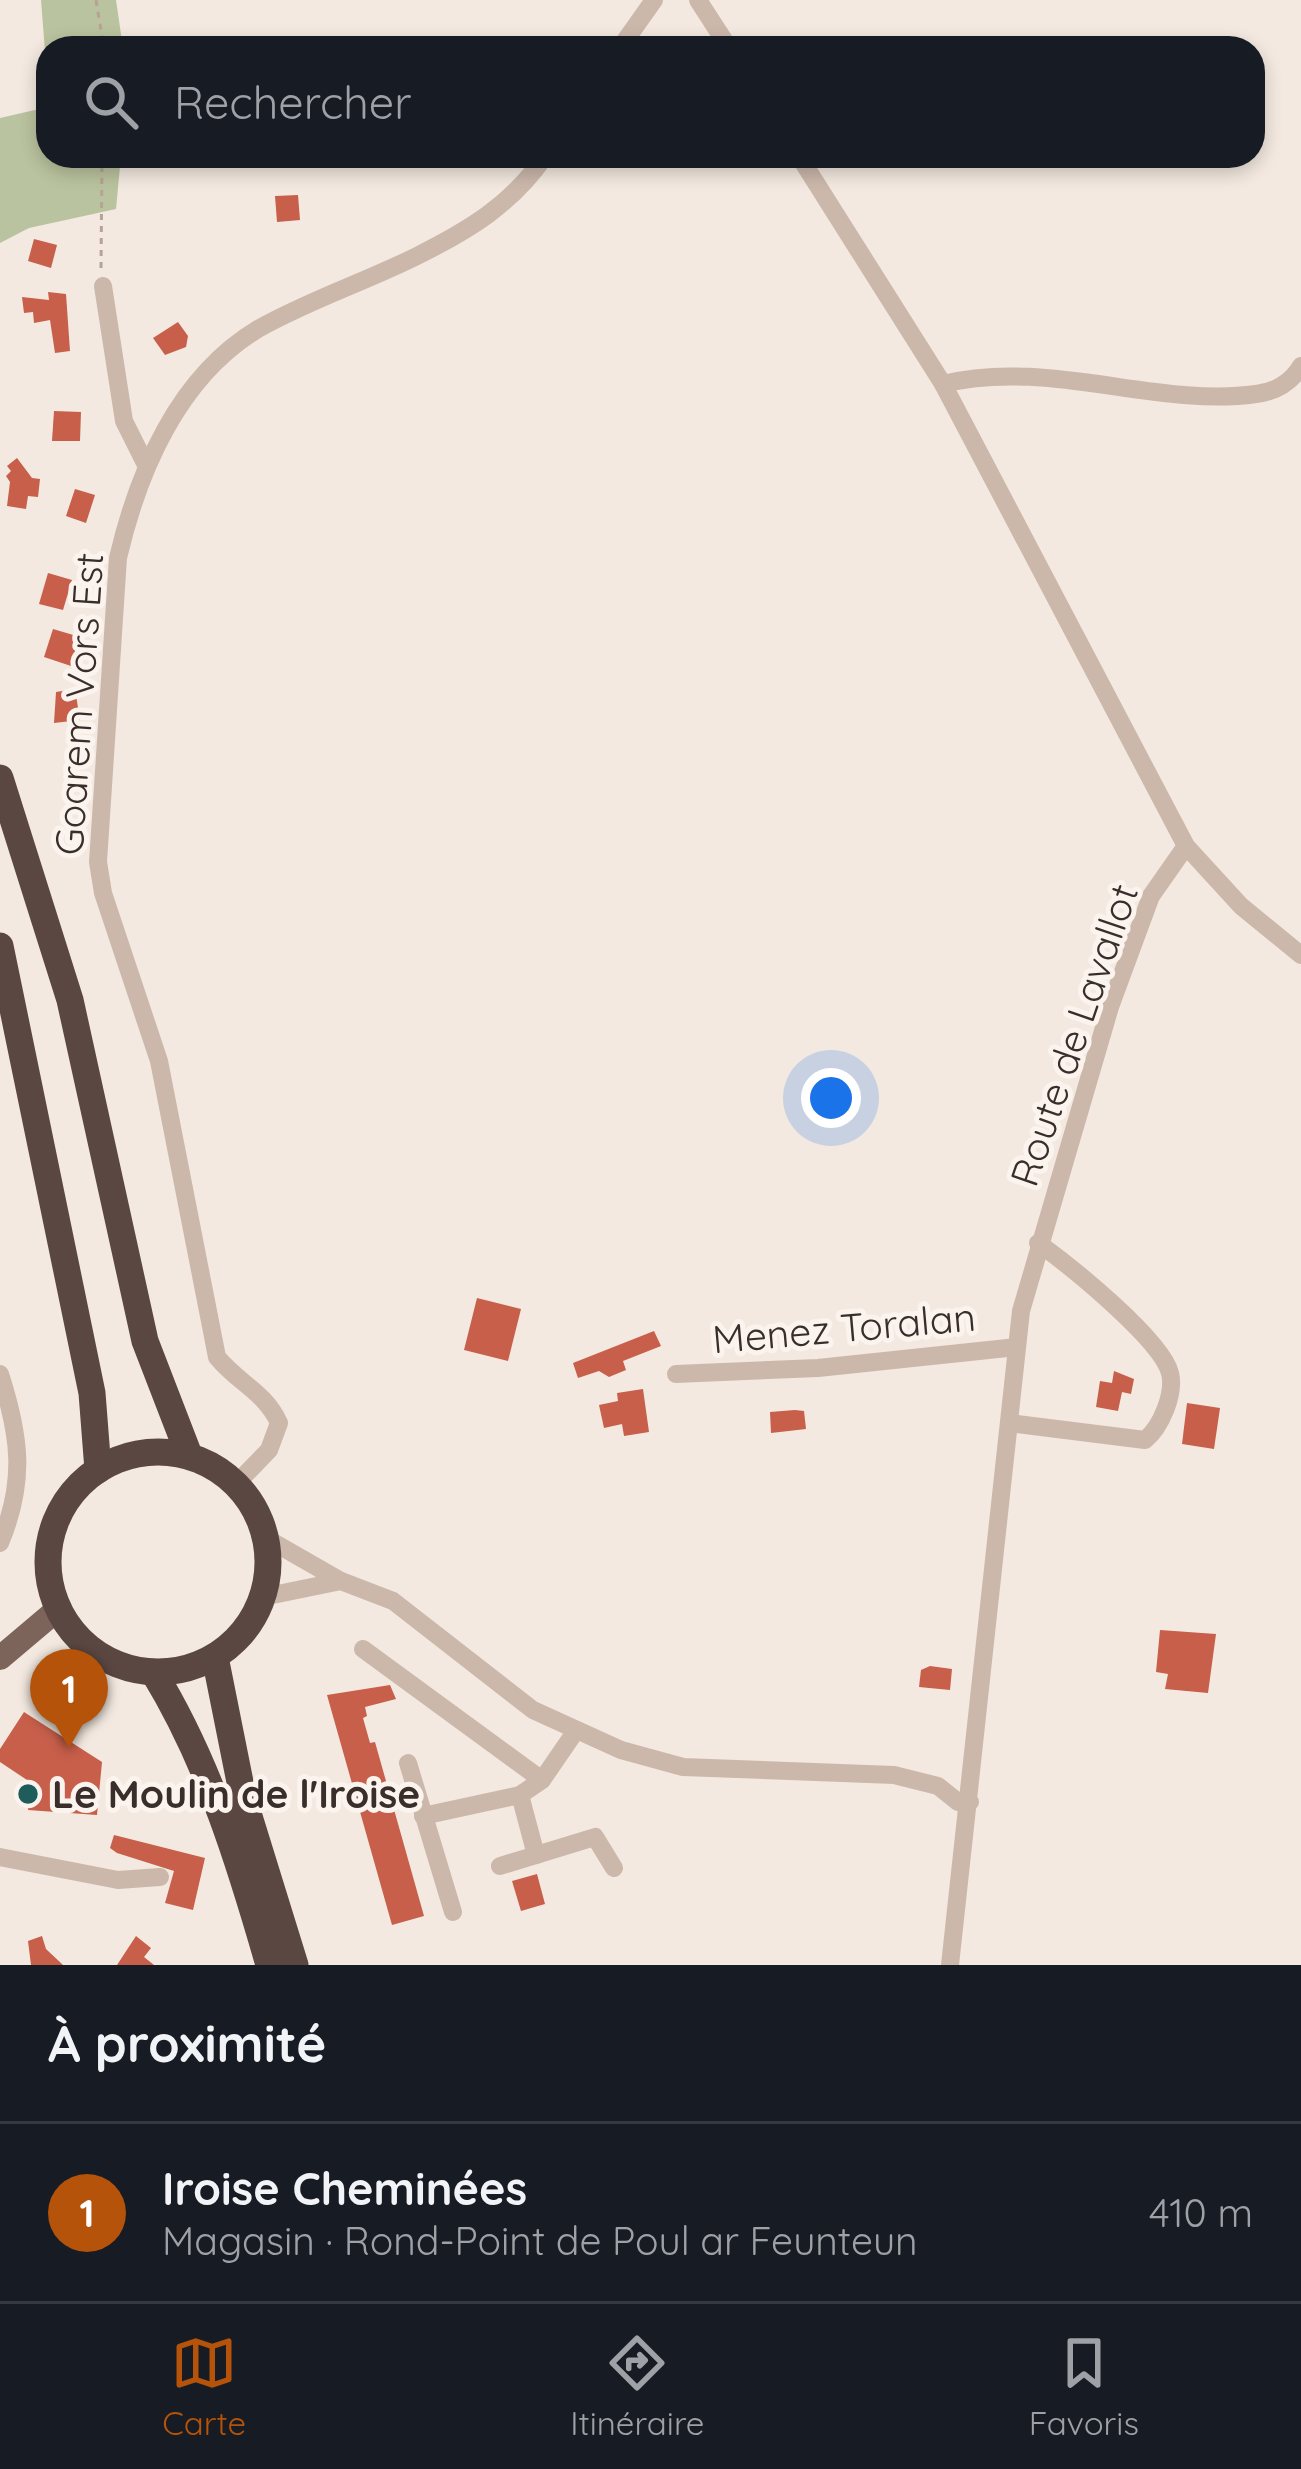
<!DOCTYPE html>
<html lang="fr">
<meta charset="utf-8">
<style>
:root{--surface:#171b24;--page:#242831;--text:#f1f3f6;--muted:#9ea1a6;--line:#363941;--accent:#b45309}
body{margin:0;font-family:Quicksand,sans-serif;background:var(--page);color:var(--text)}
.you{position:absolute;left:831px;top:1098px;width:42px;height:42px;margin:-30px;border:9px solid #fff;border-radius:50%;background:#1a73e8;box-shadow:0 0 0 18px #1a73e833}
.badge{display:grid;place-items:center;width:78px;height:78px;border-radius:50%;background:var(--accent);color:#fff;font-size:39px;font-weight:700}
.pin{position:absolute;translate:-50% -99px;filter:drop-shadow(0 3px 6px #0008)}
.pin::after{content:'';position:absolute;top:63px;width:42px;height:36px;background:inherit;clip-path:polygon(0 0,100% 0,50% 100%)}
.list{margin:0;padding:0;list-style:none}
h2{display:flex;justify-content:space-between;align-items:center;height:156px;margin:0;padding:0 48px;font-size:51px}
h2 small{font-size:39px;font-weight:400;color:var(--muted)}
.list li{display:grid;grid-template-columns:78px 1fr auto;gap:36px;align-items:center;box-sizing:border-box;height:180px;padding:0 48px;border-top:3px solid var(--line)}
.list b{display:block;font-size:45px;white-space:nowrap}
.list p{margin:0;font-size:39px;white-space:nowrap;color:var(--muted)}
.list em{font-size:39px;font-style:normal;color:var(--muted)}
.icon{flex:none;width:66px;height:66px;fill:none;stroke:currentColor;stroke-width:2;stroke-linecap:round;stroke-linejoin:round}
.map{position:relative;flex:none;width:1301px;height:1965px;overflow:hidden}
.search{position:absolute;background:var(--surface);box-shadow:0 6px 18px #0003;left:36px;right:36px;top:36px;height:132px;display:flex;align-items:center;gap:30px;box-sizing:border-box;padding:0 42px;border-radius:36px;color:var(--muted);font-size:45px}
.sheet{height:336px;background:var(--surface)}
nav{display:flex;justify-content:space-around;align-items:center;box-sizing:border-box;height:168px;border-top:3px solid var(--line);background:var(--surface);font-size:33px;color:var(--muted)}
nav a{display:grid;justify-items:center;gap:6px}
nav .on{color:var(--accent)}
.map>svg:first-child{display:block}
.green{fill:#bac39f}
.building{fill:#c75f4a}
.lines{fill:none;stroke-linecap:round;stroke-linejoin:round}
.path{stroke:#b8a295;stroke-width:3;stroke-dasharray:6 6;stroke-linecap:butt}
.minor{stroke:#ccb8ab;stroke-width:18}
.major{stroke:#7c645b;stroke-width:24}
.highway{stroke:#5b4741;stroke-width:27}
.poi-dot{fill:#1f5c5c;stroke:#fbf3ed;stroke-width:4.5}
.labels{text-anchor:middle;stroke-width:10;stroke-linejoin:round;paint-order:stroke}
.street-label{font-size:39px;fill:#3a2e2a;stroke:#fbf3ed}
.poi-label{font-size:39px;font-weight:bold;fill:#3a2e2a;stroke:#fbf3ed;text-anchor:start}
</style>
<div class="map">
<svg width="1301" height="1965" viewBox="0 0 1301 1965">
<rect width="100%" height="100%" fill="#f3e9e0"/>
<g class="green">
<path d="M41,0H116L123,48H48V90Z"/>
<path d="M48,107V156H121L116,209L29,228L0,243V118Z"/>
</g>
<g class="building">
<path d="M298,195L300,220L277,222L275,196Z"/>
<path d="M34,239L57,245L51,268L28,261Z"/>
<path d="M48,292L66,294L70,351L55,353L50,320L34,323L33,312L24,313L22,297L49,300Z"/>
<path d="M178,322L188,336L186,347L165,355L153,338Z"/>
<path d="M54,411L81,412L80,441H52Z"/>
<path d="M17,458L32,478L40,479L38,497L28,496L26,509L7,506L10,482L6,476L11,471L7,466Z"/>
<path d="M75,489L95,495L86,523L66,516Z"/>
<path d="M48,573L72,580L63,610L39,604Z"/>
<path d="M53,629L80,637L71,666L44,657Z"/>
<path d="M75,689L80,720L54,723L56,692Z"/>
<path d="M477,1298L521,1309L508,1361L464,1350Z"/>
<path d="M654,1331L661,1346L623,1361L626,1370L609,1377L599,1371L578,1378L573,1363Z"/>
<path d="M1114,1371L1134,1379L1131,1394L1122,1392L1118,1411L1096,1407L1100,1381L1112,1383Z"/>
<path d="M643,1389L649,1432L624,1436L622,1424L604,1428L599,1405L618,1401L617,1393Z"/>
<path d="M1187,1403L1220,1408L1214,1449L1182,1444Z"/>
<path d="M795,1410L804,1411L806,1429L771,1433L770,1412Z"/>
<path d="M1160,1630L1216,1634L1208,1693L1165,1689L1168,1674L1156,1672Z"/>
<path d="M930,1666L952,1669L950,1690L919,1687L921,1670Z"/>
<path d="M390,1685L396,1699L365,1707L367,1716L363,1718L370,1743L375,1742L424,1916L392,1925L327,1695Z"/>
<path d="M24,1712L102,1762L97,1815L28,1810L30,1782L0,1762V1749Z"/>
<path d="M114,1835L205,1858L193,1910L165,1903L174,1871L117,1853L110,1848Z"/>
<path d="M537,1874L545,1904L521,1911L512,1881Z"/>
<path d="M42,1936L46,1949L63,1965H31L28,1941Z"/>
<path d="M136,1936L151,1948L144,1957L154,1965H117Z"/>
</g>
<g class="lines">
<g class="path">
<path d="M96,0L104,48"/>
<path d="M101,268L102,156"/>
</g>
<g class="minor">
<path d="M698,0L729,48"/>
<path d="M620,48L654,0"/>
<path d="M799,156L943,384L1186,846L1241,906L1301,955"/>
<path d="M103,286L124,421L146,465"/>
<path d="M943,384C1047,358 1157,408 1256,394C1275,392 1292,382 1301,366"/>
<path d="M0,1374C20,1436 26,1481 0,1543"/>
<path d="M676,1374L818,1368L1017,1347"/>
<path d="M1009,1423L1145,1440C1161,1427 1175,1394 1170,1373C1161,1339 1069,1265 1038,1243"/>
<path d="M236,1484L269,1450L279,1423C265,1392 238,1383 217,1357L159,1061L103,893L98,862L118,558C138,472 178,377 258,329C309,300 365,282 417,256C469,230 511,205 545,156"/>
<path d="M266,1538L341,1581L393,1601L533,1710L621,1750L683,1767L894,1775L938,1786L958,1802H970"/>
<path d="M263,1597L341,1581"/>
<path d="M363,1649L542,1780L575,1732"/>
<path d="M408,1763L453,1912"/>
<path d="M520,1795L536,1855"/>
<path d="M423,1816L520,1795L542,1780"/>
<path d="M0,1857L118,1880L160,1877"/>
<path d="M500,1866L595,1837L614,1868"/>
<path d="M950,1965L1021,1311L1110,1007L1151,896L1186,846"/>
</g>
<path class="major" d="M0,1658L58,1609"/>
<g class="highway">
<path d="M0,778L70,1000L145,1341L189,1455"/>
<path d="M0,946L92,1393L98,1470"/>
<circle cx="158" cy="1562" r="110"/>
<path d="M215,1657L243,1797L295,1965"/>
<path d="M154,1673C209,1763 240,1864 269,1965"/>
</g>
</g>
<circle class="poi-dot" cx="28" cy="1794" r="12"/>
<g class="labels">
<g class="street-label">
<text transform="translate(79 704) rotate(-86)" y="14">Goarem Vors Est</text>
<text transform="translate(1074 1035) rotate(-71)" y="14">Route de Lavallot</text>
<text transform="translate(844 1328) rotate(-5)" y="14">Menez Toralan</text>
</g>
<g class="poi-label">
<text x="52" y="1808">Le Moulin de l'Iroise</text>
</g>
</g>
</svg>
<div class="you"></div>
<div class="pin badge" style="left:69px;top:1748px">1</div>
<div class="search"><svg class="icon" aria-label="search" viewBox="0 0 24 24"><circle cx="10" cy="10" r="6"/><path d="M15 15l6 6"/></svg>Rechercher</div>
</div>
<section class="sheet">
<h2>À proximité<small></small></h2>
<ul class="list">
<li><span class="badge">1</span><div><b>Iroise Cheminées</b><p>Magasin · Rond-Point de Poul ar Feunteun</p></div><em>410 m</em></li>
</ul>
</section>
<nav>
<a class="on"><svg class="icon" aria-label="map" viewBox="0 0 24 24"><path d="M3 6l6-2 6 2 6-2v14l-6 2-6-2-6 2zM9 4v14M15 6v14"/></svg>Carte</a>
<a><svg class="icon" aria-label="directions" viewBox="0 0 24 24"><path d="M12 3l9 9-9 9-9-9zM9 14v-3h6M13 9l2 2-2 2"/></svg>Itinéraire</a>
<a><svg class="icon" aria-label="saved" viewBox="0 0 24 24"><path d="M7 4h10v16l-5-4-5 4z"/></svg>Favoris</a>
</nav>
